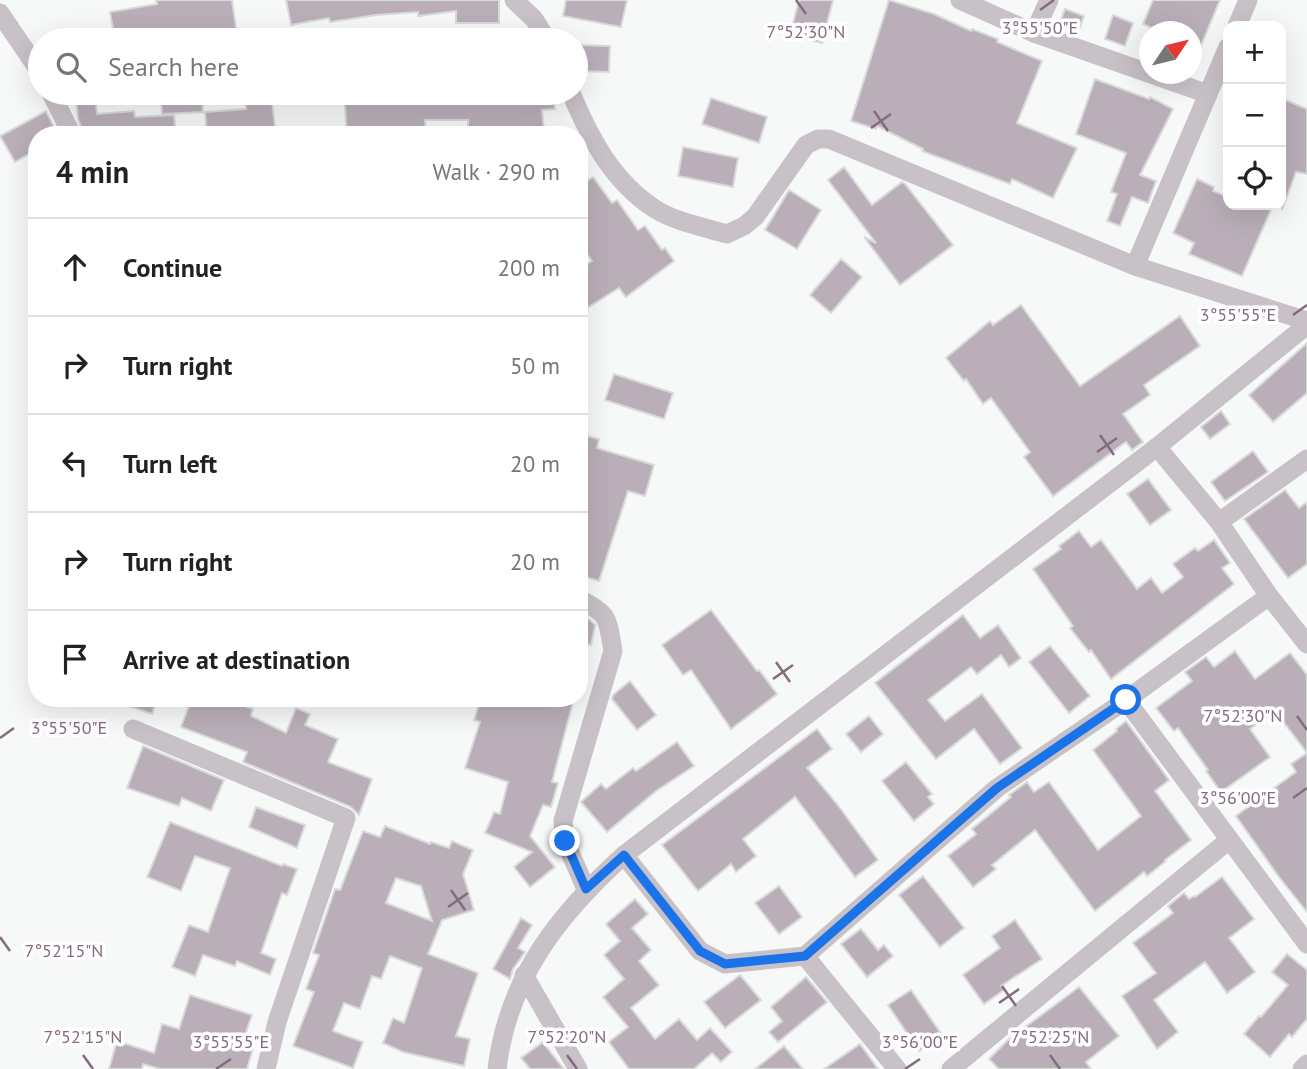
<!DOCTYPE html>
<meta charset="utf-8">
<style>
:root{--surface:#fff;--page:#f6f6f6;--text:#222;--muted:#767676;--line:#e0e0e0}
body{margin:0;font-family:"PT Sans",sans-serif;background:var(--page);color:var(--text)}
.controls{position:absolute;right:21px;top:21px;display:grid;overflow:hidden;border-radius:14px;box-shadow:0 7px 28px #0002}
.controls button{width:63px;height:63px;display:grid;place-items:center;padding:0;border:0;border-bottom:2px solid var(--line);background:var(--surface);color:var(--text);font:35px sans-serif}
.compass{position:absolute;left:1139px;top:21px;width:63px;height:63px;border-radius:50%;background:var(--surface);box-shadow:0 7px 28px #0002;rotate:55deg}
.stop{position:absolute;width:21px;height:21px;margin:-16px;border:5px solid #1a73e8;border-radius:50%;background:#fff}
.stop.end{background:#1a73e8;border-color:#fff;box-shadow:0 2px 7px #0008}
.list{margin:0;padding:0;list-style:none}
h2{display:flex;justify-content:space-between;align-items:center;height:91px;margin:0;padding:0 28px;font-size:30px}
h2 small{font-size:23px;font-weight:400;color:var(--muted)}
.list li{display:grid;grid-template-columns:46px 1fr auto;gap:21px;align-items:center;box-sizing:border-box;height:98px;padding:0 28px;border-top:2px solid var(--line)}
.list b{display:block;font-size:26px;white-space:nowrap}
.list em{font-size:23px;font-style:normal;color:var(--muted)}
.icon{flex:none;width:38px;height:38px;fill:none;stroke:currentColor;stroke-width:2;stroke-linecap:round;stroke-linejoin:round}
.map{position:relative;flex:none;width:1307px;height:1069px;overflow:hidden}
.search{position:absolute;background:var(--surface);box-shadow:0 7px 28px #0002;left:28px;top:28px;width:560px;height:77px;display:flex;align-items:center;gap:18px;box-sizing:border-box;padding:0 24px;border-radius:38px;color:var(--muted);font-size:26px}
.panel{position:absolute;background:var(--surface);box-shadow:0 7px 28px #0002;left:28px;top:126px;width:560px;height:581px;border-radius:28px}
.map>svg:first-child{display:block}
.building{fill:#baafb9;stroke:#d9dbda;stroke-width:2;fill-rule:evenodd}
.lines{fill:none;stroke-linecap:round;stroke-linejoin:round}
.minor{stroke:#c8c1c7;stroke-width:19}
.route{stroke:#1a73e8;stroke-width:9}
.ticks{fill:none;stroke:#856b82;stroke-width:2.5}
.ticks-label{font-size:18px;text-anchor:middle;fill:#856b82;stroke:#fff;stroke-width:7;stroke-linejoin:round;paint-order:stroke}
</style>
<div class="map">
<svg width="1307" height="1069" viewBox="0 0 1307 1069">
<rect width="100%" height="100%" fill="#f7f9f8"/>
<g class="building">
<path d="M156,0H232L237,35L211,39L210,36L186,40H115L110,12L157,4Z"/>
<path d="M286,0H499V23H456V11L418,16V12L376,15L330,22L329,18L291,25Z"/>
<path d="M566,0H627L621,27L563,16Z"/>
<path d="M799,0H833L822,43L790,35Z"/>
<path d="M889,0L934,14L971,31L972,29L998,39L997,42L1042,61L1017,123L1077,148L1053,198L1012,179L1010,184L922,151L923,149L877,126L876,129L851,121Z"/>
<path d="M1153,0H1220L1192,67V32H1161L1143,24Z"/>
<path d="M1065,9L1084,16L1079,30L1060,22Z"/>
<path d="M1113,15L1133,23L1125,46L1105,39Z"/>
<path d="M577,45L610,46L609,72L576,71Z"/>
<path d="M1095,79L1149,99L1150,97L1173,109L1140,175L1156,181L1148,203L1132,197L1120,226L1107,221L1117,194L1111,192L1126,153L1076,134Z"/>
<path d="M244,93H271L276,135H207L205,112L246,109Z"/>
<path d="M344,93H553L555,109L542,110L544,130L501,135H468V120H425L426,135H347Z"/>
<path d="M95,96L97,114L134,111L135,117L174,115L176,135H84L78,119L76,98Z"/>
<path d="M202,98L203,112L162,114L161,100Z"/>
<path d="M711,98L767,117L759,143L702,124Z"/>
<path d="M1281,98L1307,109V174L1296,172L1282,210Z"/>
<path d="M46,111L58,135H37V150L15,162L0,136Z"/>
<path d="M683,147L738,158L733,187L678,176Z"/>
<path d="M844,167L872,205L902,182L905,184L953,245L900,285L864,237L876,243L828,180Z"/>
<path d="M593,177L612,203L617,200L638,230L645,226L662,250L665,248L674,261L626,297L619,288L579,313V269L592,261L579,242V186Z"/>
<path d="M1197,179L1214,187L1213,191L1228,197V205H1273L1242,276L1189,254L1194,243L1173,233Z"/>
<path d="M789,190L821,210L797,249L765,230Z"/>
<path d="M841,259L862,277L831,313L810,295Z"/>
<path d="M1021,305L1080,386L1180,316L1200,346L1144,385L1150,395L1123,414L1143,442L1132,450L1126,442L1053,496L1024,457L1030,452L991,398L983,404L966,379L964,381L946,358L990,321L993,325Z"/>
<path d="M1307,343V393L1273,422L1249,395Z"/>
<path d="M614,374L673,393L664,419L605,400Z"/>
<path d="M1221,411L1230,424L1210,439L1201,427Z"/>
<path d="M579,434L599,439L597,448L654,465L645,496L628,491L599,581L579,575Z"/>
<path d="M1253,451L1268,472L1225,501L1211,482Z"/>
<path d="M1148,479L1171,510L1150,525L1127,494Z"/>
<path d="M1285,490L1299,508L1307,502V564L1288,578L1244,519Z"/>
<path d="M1079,531L1091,547L1101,540L1137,589L1151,578L1162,593L1183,577L1173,564L1195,548L1198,551L1214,540L1230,563L1222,568L1234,584L1111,679L1091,650L1089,652L1070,628L1073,626L1033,569L1061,549L1059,546Z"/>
<path d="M711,610L757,671L759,670L777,694L731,729L691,670L683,675L662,645Z"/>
<path d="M579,614L589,619L595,625L591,645L579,642Z"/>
<path d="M963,615L980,638L998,625L1021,658L1009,667L1001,655L977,674L971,667L928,700L945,721L982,694L1022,748L1000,764L974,729L936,759L875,683Z"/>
<path d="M1050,646L1090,696L1069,713L1029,662Z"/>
<path d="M1235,651L1255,679L1290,653L1307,675V912L1279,877L1236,816L1296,772L1291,764L1307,753L1275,711L1250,729L1270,757L1221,792L1206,771L1208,770L1178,728L1174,731L1156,708L1192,681L1185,672L1206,657L1214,667Z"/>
<path d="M630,681L656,715L637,730L612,699L613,695Z"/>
<path d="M114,698H157L152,714L114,701Z"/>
<path d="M192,698H222L253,709L251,716L286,733L296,708L310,714L305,725L338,739L328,762L372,779L359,815L351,807L243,762L247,752L181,727Z"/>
<path d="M481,698H574L552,782L558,783L551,807L543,805L530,836L555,867L530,887L514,867L532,852L485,833L494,812L500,814L508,782L465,768L480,722L474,720Z"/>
<path d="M869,716L883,734L861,752L846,734Z"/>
<path d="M1126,721L1169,780L1155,791L1191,840L1165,860L1166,861L1147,876L1144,872L1095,911L1035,830L992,865L996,869L973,887L948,856L976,834L972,829L1011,797L1009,795L1027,782L1034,792L1049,782L1098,850L1141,816L1093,750L1117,731L1116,729Z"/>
<path d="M817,729L832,749L807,768L837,804L878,860L855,877L795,797L743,839L756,856L736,872L731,864L698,891L662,845Z"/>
<path d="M677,742L694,766L656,791L607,832L581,802L601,784L606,789L633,768L636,771Z"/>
<path d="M143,746L224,780L211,811L182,798L179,806L127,788Z"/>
<path d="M906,762L932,794L928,797L934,804L914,821L882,781Z"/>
<path d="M256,807L305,825L297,848L249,827Z"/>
<path d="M170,822L282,866L283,864L297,869L287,895L282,893L261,953L276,959L270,975L237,961L235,966L203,955L195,976L172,967L189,925L208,932L230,868L195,856L181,891L147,877Z"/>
<path d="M385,826L430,844L431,842L449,848L452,841L473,850L463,874L474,910L442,920L428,954L478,973L456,1036L470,1039L464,1066L403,1052L383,1043L393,1018L404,1023L422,968L390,956L381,979L372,976L360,1009L344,1003L333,1031L363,1042L353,1068L293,1046L314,992L306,989L319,955L313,953L335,889L340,890L363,831L380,837ZM396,878L421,886L432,921L386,903Z"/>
<path d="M923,876L964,928L940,947L899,895Z"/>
<path d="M1222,877L1254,919L1229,938L1255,972L1227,993L1205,962L1154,1000L1178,1032L1157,1049L1122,996L1156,973L1133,943L1173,913L1168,906L1184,893L1189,899L1194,896L1195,897Z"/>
<path d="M779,886L802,917L779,934L755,903Z"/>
<path d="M635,899L648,914L632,928L651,950L639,961L659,985L631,1008L655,1039L679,1019L697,1040L710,1028L732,1052L721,1062L712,1053L694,1069H629L609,1042L628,1027L603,997L624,979L604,955L620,941L606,924Z"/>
<path d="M521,918L532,925L518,948L525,952L513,969L510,979L493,969Z"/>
<path d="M1015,920L1042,959L1001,986L1004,990L984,1004L963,975L1000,948L992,936Z"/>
<path d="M861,929L878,950L884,945L893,956L867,977L841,944Z"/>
<path d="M1287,954L1307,970V1019L1292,1037L1289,1034L1270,1057L1244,1034L1259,1016L1261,1017L1288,985L1272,972Z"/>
<path d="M740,975L761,1000L725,1028L704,1002Z"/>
<path d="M806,977L827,1002L778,1042L769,1032L782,1021L771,1007Z"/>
<path d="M1079,987L1119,1036L1086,1062L1091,1069H999L989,1059L1008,1040Z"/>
<path d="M911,990L942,1035L919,1051L888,1005Z"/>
<path d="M190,995L252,1015L243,1041L254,1045L247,1069H160L143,1064L142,1069H109L117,1041L154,1053L162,1024L179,1029Z"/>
<path d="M543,1042L552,1054L564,1069H530L521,1058Z"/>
<path d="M860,1044L878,1069H824Z"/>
<path d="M784,1046L803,1069H755Z"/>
</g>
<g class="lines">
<g class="minor">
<path d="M514,0L534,19L547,40"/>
<path d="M960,0L1034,33L1208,94"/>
<path d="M0,13L40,72"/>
<path d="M1237,26L1248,0"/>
<path d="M1034,33L1049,0"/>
<path d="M51,93L72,135"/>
<path d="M571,93C590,138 612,181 655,209C676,222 703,227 727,234L744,226L755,217L806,145L818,139H829L1135,266L1307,321"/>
<path d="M1135,266L1228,47"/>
<path d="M1157,447L1219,522L1269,596L1307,644"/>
<path d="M1219,522L1307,459"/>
<path d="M579,599C610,615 607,617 613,651L563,821L565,841L586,889"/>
<path d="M1126,700L1307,944"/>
<path d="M133,729L346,818L277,1022L266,1069"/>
<path d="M624,855L700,951L725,964L805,956L997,788L1126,700L1269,596"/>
<path d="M805,956L897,1069"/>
<path d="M524,975L578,1069"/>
<path d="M497,1069C508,978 558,915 624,855L1157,447L1307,325"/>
<path d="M951,1069L1229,840"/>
<path d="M1302,1069L1307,1064"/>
</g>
</g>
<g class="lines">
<path class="route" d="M565,841L586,889L624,855L700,951L725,964L805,956L997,788L1126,700"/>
</g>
<path class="ticks" d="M796,0L806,14M1040,10L1054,0M874,111L888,131M871,128L891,114M1293,315L1307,305M1100,435L1114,455M1097,452L1117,438M776,662L790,682M773,679L793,665M1297,716L1307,730M0,738L14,728M1293,798L1307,788M451,890L465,910M448,907L468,893M0,937L10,951M1002,986L1016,1006M999,1003L1019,989M83,1055L93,1069M567,1055L577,1069M1050,1055L1060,1069M216,1069L231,1059M905,1069L920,1059"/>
<g class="ticks-label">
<text x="1040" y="34">3°55'50"E</text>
<text x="806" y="38">7°52'30"N</text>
<text x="1238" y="321">3°55'55"E</text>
<text x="1243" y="722">7°52'30"N</text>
<text x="69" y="734">3°55'50"E</text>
<text x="1238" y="804">3°56'00"E</text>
<text x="64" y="957">7°52'15"N</text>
<text x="83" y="1043">7°52'15"N</text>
<text x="567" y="1043">7°52'20"N</text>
<text x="1050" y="1043">7°52'25"N</text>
<text x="231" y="1048">3°55'55"E</text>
<text x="920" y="1048">3°56'00"E</text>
</g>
</svg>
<div class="controls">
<button>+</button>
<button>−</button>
<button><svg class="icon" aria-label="locate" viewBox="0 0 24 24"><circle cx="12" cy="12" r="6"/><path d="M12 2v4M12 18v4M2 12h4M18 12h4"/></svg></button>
</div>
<svg class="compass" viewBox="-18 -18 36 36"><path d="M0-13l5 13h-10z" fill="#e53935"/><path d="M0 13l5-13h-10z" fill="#767676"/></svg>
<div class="stop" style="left:1126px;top:700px"></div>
<div class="stop end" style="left:565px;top:841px"></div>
<div class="search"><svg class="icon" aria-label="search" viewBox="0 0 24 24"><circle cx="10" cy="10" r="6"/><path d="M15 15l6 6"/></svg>Search here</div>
<section class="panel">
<h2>4 min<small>Walk · 290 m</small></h2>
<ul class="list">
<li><svg class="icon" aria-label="ahead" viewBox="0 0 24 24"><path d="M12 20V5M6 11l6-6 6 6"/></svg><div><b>Continue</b></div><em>200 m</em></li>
<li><svg class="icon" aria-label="right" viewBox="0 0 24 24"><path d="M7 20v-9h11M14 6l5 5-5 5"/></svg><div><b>Turn right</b></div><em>50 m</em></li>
<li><svg class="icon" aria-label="left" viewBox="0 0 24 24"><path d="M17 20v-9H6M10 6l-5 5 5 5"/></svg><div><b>Turn left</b></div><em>20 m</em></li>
<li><svg class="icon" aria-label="right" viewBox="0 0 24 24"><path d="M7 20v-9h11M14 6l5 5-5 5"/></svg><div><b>Turn right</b></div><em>20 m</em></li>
<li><svg class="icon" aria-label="arrive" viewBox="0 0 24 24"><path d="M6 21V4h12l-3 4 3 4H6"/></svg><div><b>Arrive at destination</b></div></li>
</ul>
</section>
</div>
